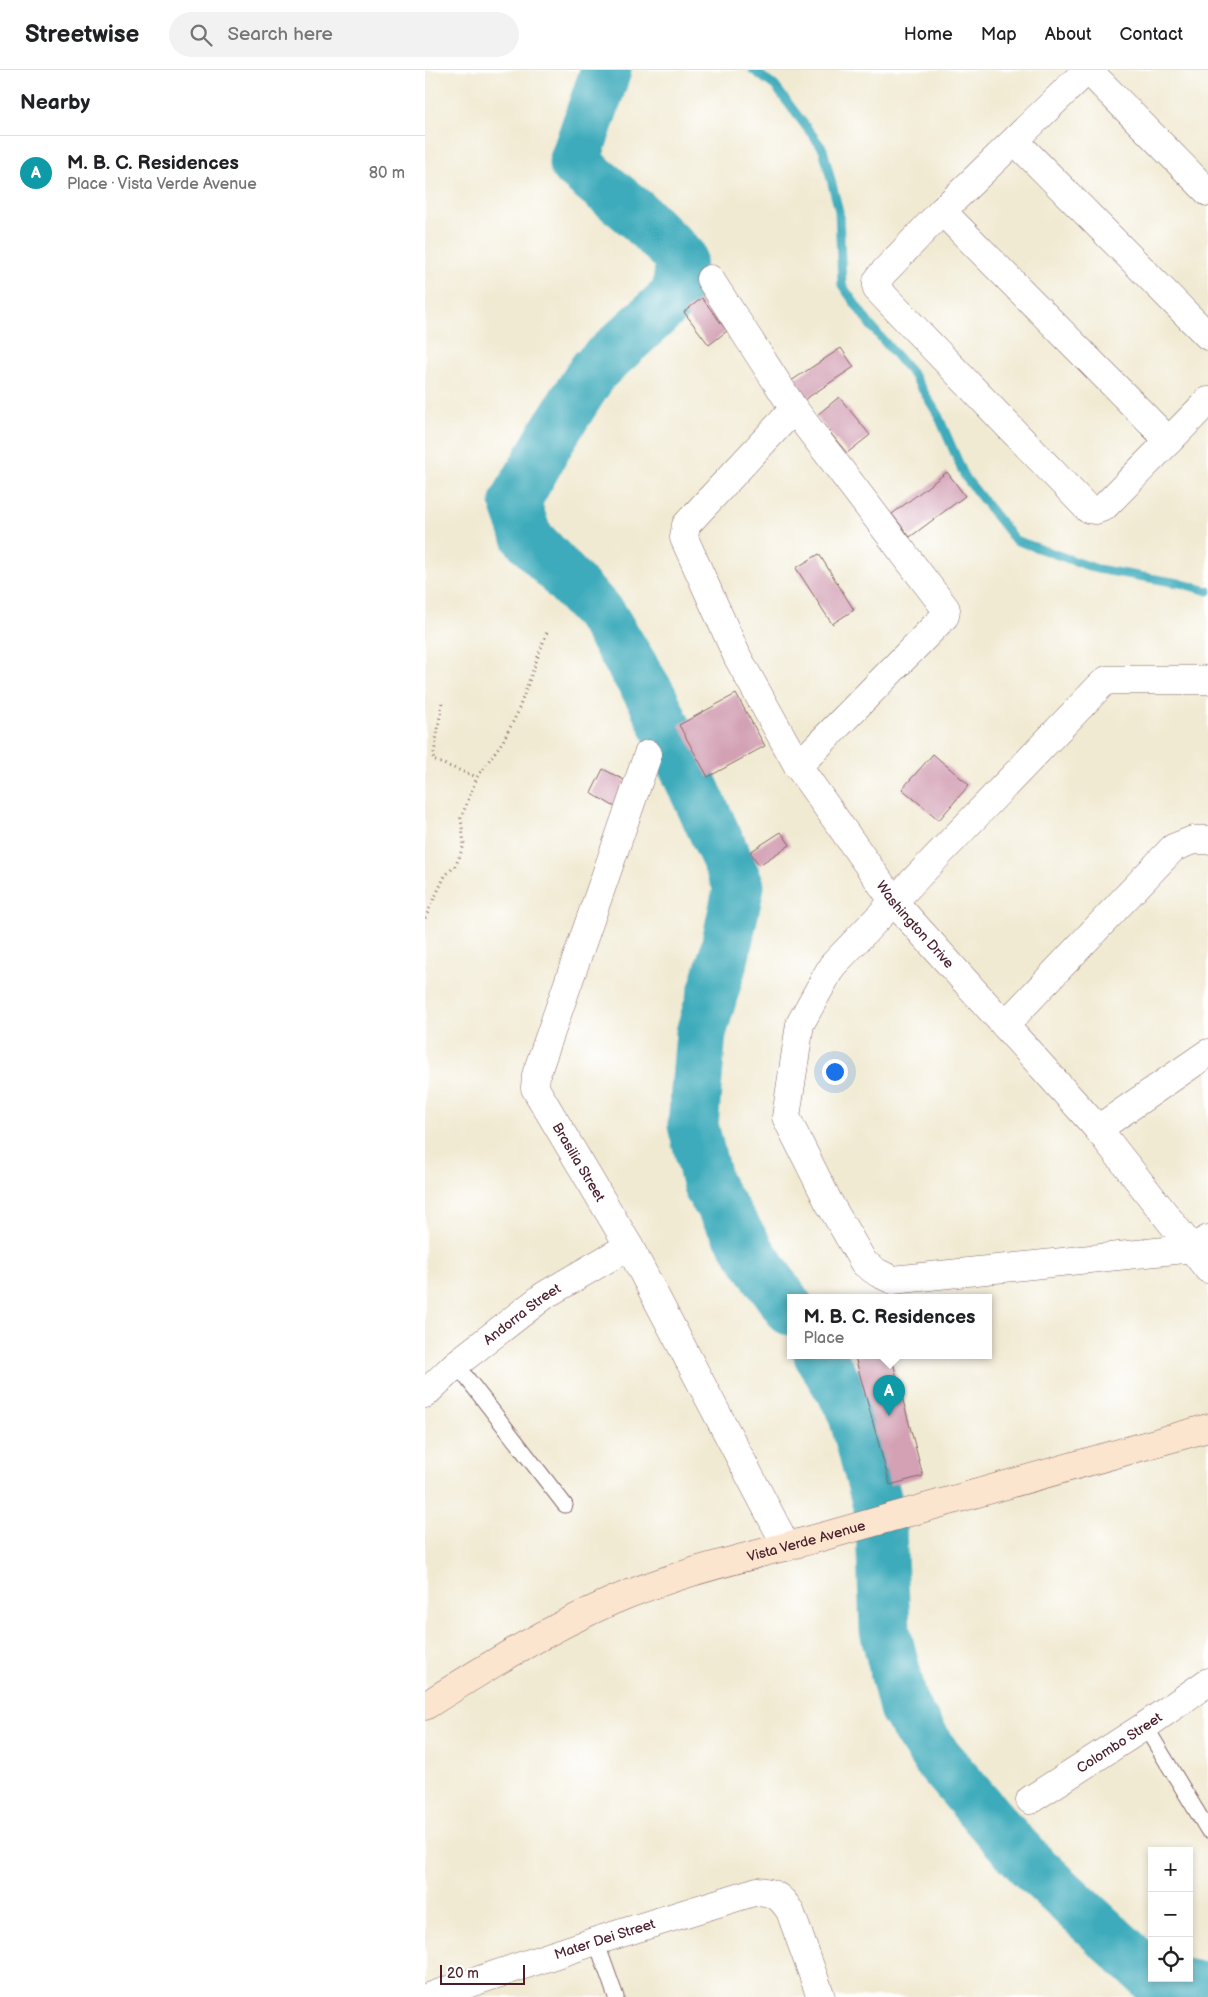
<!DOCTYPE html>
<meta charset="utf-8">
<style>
:root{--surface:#fff;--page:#f2f2f2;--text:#202124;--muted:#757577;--line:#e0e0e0;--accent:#1f6fb2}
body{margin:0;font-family:"Balsamiq Sans",sans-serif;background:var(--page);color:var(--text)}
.controls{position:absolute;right:15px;bottom:15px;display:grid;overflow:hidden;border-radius:0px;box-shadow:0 2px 8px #0003}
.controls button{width:45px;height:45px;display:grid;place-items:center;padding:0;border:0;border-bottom:1px solid var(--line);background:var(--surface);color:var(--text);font:25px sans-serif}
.scale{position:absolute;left:15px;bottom:12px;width:85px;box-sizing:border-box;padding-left:5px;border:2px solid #4a1f2b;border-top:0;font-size:14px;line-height:18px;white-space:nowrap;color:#4a1f2b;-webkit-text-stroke:4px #fff;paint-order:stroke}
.you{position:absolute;left:409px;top:1001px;width:18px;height:18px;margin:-12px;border:4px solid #fff;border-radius:50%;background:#1a73e8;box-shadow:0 0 0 8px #1a73e833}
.badge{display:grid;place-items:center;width:32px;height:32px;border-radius:50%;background:var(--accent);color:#fff;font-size:16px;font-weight:700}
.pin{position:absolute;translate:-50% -41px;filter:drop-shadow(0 1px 2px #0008)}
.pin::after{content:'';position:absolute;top:26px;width:18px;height:15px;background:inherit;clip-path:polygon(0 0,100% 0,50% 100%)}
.popup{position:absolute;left:362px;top:1224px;width:205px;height:65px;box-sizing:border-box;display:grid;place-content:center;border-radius:0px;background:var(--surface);filter:drop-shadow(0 1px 4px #0005);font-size:16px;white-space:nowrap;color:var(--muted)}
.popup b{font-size:19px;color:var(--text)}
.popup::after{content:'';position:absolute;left:50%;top:100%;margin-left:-10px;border:10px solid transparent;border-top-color:var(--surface)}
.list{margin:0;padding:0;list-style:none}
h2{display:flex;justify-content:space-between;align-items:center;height:65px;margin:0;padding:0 20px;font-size:21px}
h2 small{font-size:16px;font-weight:400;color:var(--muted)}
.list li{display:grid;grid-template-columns:32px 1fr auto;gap:15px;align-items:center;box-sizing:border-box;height:75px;padding:0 20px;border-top:1px solid var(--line)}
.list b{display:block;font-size:19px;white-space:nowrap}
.list p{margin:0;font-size:16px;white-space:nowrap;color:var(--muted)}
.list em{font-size:16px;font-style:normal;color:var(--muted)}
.icon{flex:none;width:28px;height:28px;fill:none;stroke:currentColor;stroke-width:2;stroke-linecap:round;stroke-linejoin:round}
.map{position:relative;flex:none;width:783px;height:1927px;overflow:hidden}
header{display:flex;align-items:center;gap:30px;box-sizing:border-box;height:70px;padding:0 25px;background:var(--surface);border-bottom:1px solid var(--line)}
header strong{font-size:24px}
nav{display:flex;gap:28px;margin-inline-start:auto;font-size:18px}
.search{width:350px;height:45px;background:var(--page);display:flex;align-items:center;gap:12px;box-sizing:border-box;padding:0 18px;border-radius:28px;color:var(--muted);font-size:19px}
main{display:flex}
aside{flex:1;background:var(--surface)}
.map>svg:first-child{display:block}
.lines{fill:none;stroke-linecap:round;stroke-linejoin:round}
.stream{stroke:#3dabbb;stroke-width:9}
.river{stroke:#3dabbb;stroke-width:51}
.building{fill:#d3a0b4}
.lane-casing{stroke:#846666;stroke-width:17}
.street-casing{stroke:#846666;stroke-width:29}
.secondary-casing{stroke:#846666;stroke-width:29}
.path{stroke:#846666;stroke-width:3;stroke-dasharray:1 4;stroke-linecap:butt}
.lane{stroke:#fff;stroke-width:15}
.street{stroke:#fff;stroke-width:28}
.secondary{stroke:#fce5cf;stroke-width:28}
.labels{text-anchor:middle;stroke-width:4;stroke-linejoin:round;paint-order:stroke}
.street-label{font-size:14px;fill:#4a1f2b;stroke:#fff}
</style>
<header>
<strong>Streetwise</strong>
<div class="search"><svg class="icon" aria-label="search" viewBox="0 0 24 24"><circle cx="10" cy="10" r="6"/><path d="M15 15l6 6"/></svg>Search here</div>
<nav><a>Home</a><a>Map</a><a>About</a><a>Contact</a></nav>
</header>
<main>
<aside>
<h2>Nearby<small></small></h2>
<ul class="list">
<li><span class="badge" style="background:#0f9aa8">A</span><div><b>M. B. C. Residences</b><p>Place · Vista Verde Avenue</p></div><em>80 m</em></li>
</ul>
</aside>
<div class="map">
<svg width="783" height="1927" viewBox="0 0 783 1927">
<rect width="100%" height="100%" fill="#fff"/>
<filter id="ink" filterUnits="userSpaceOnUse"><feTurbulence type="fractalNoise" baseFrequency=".02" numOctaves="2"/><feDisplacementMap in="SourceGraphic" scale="10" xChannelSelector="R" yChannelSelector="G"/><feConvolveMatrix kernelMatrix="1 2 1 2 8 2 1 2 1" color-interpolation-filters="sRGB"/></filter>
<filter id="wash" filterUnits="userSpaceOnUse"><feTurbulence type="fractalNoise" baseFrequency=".0096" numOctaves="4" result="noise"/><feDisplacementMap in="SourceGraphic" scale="20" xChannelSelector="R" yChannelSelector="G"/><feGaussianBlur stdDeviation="1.12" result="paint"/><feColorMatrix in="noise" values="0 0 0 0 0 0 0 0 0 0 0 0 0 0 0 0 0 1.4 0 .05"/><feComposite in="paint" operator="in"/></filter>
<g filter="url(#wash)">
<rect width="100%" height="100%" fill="#f1ead3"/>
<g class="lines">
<path class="stream" d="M328,0L350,16L398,79L414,141L417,215L445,255L489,306L513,345L540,407L590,470L672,499L754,513L783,521"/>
<g class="river">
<path d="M181,0L149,93L210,143L256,187L252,224L169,300L130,361L90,432L102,467L177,546L227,628L314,816L299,886L276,963L268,1055L283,1116L327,1185L365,1240"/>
<path d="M394,1285L427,1339L452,1431"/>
<path d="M456,1456L460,1560L479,1638L512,1688L570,1756L605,1794L727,1907"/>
<path d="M731,1908L783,1919"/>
</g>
</g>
<g id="blocks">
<g class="building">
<path d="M277,228L302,261L284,275L259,242Z"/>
<path d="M416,278L429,297L379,330L366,311Z"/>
<path d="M414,327L445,365L422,383L391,346Z"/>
<path d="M522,402L540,426L485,467L467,444Z"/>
<path d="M394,484L429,540L407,554L371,498Z"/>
<path d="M311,624L340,676L283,707L254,655Z"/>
<path d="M508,684L544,715L514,750L477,719Z"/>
<path d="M178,699L203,712L190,737L166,723Z"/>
<path d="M356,762L365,775L334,795L325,782Z"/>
<path d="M438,1285H466L498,1406L465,1415L430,1287Z"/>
</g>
</g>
</g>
<g filter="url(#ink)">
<use href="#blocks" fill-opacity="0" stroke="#846666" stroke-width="1"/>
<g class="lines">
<g class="lane-casing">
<g id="lane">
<path d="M31,1294L140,1435"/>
<path d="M720,1656L783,1760"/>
<path d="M171,1871L191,1927"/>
</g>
</g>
<g class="street-casing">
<g id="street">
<path d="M662,0L517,141L457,204L452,211V219L663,439L671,440L679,437L783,331"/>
<path d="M663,0L783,122"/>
<path d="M590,71L783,266"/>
<path d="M517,141L744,371"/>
<path d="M285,209L369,339L521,539L520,546L373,696"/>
<path id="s1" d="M369,339L261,455L259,468L313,588L373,696L469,832L673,1059L783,1199"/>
<path d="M783,610H682L675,616L407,896L375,954L361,1047L403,1131L439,1193L453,1203L468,1210L768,1178L783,1169"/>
<path id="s2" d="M223,684L111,1005L110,1018L204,1176L362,1477"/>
<path d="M580,955L748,778L768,770H783"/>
<path d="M673,1059L783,983"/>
<path id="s3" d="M0,1324L31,1294L120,1225L204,1176"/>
<path id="s4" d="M605,1730L720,1656L783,1612"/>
<path id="s5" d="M3,1927L171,1871L332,1821C349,1822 356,1827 365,1841L396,1927"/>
</g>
</g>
<g class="secondary-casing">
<g id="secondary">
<path id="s6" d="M0,1636C60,1598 121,1560 187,1531C258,1500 333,1485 407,1464C533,1428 658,1393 783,1358"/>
</g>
</g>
<g class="path">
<path d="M17,633L8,690L52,707"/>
<path d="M0,848L20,806L31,795L39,775L36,748L52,707L78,671L92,644L123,559"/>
</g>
<use href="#lane" class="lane"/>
<use href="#street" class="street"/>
<use href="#secondary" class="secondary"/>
</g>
</g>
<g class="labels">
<g class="street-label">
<text dy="5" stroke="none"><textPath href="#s1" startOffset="624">Washington Drive</textPath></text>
<text dy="5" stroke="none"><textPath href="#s2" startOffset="439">Brasilia Street</textPath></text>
<text dy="5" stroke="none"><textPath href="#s3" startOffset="126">Andorra Street</textPath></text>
<text dy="5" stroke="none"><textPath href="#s6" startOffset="418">Vista Verde Avenue</textPath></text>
<text dy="5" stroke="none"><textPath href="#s4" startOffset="106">Colombo Street</textPath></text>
<text dy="5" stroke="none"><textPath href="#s5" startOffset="186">Mater Dei Street</textPath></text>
</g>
</g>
</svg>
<div class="controls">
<button>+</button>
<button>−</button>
<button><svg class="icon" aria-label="locate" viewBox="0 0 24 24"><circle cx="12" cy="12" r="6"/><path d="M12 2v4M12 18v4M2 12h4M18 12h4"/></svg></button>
</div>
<div class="scale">20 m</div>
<div class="you"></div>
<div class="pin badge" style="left:464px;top:1346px;background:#0f9aa8">A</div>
<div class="popup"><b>M. B. C. Residences</b>Place</div>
</div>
</main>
